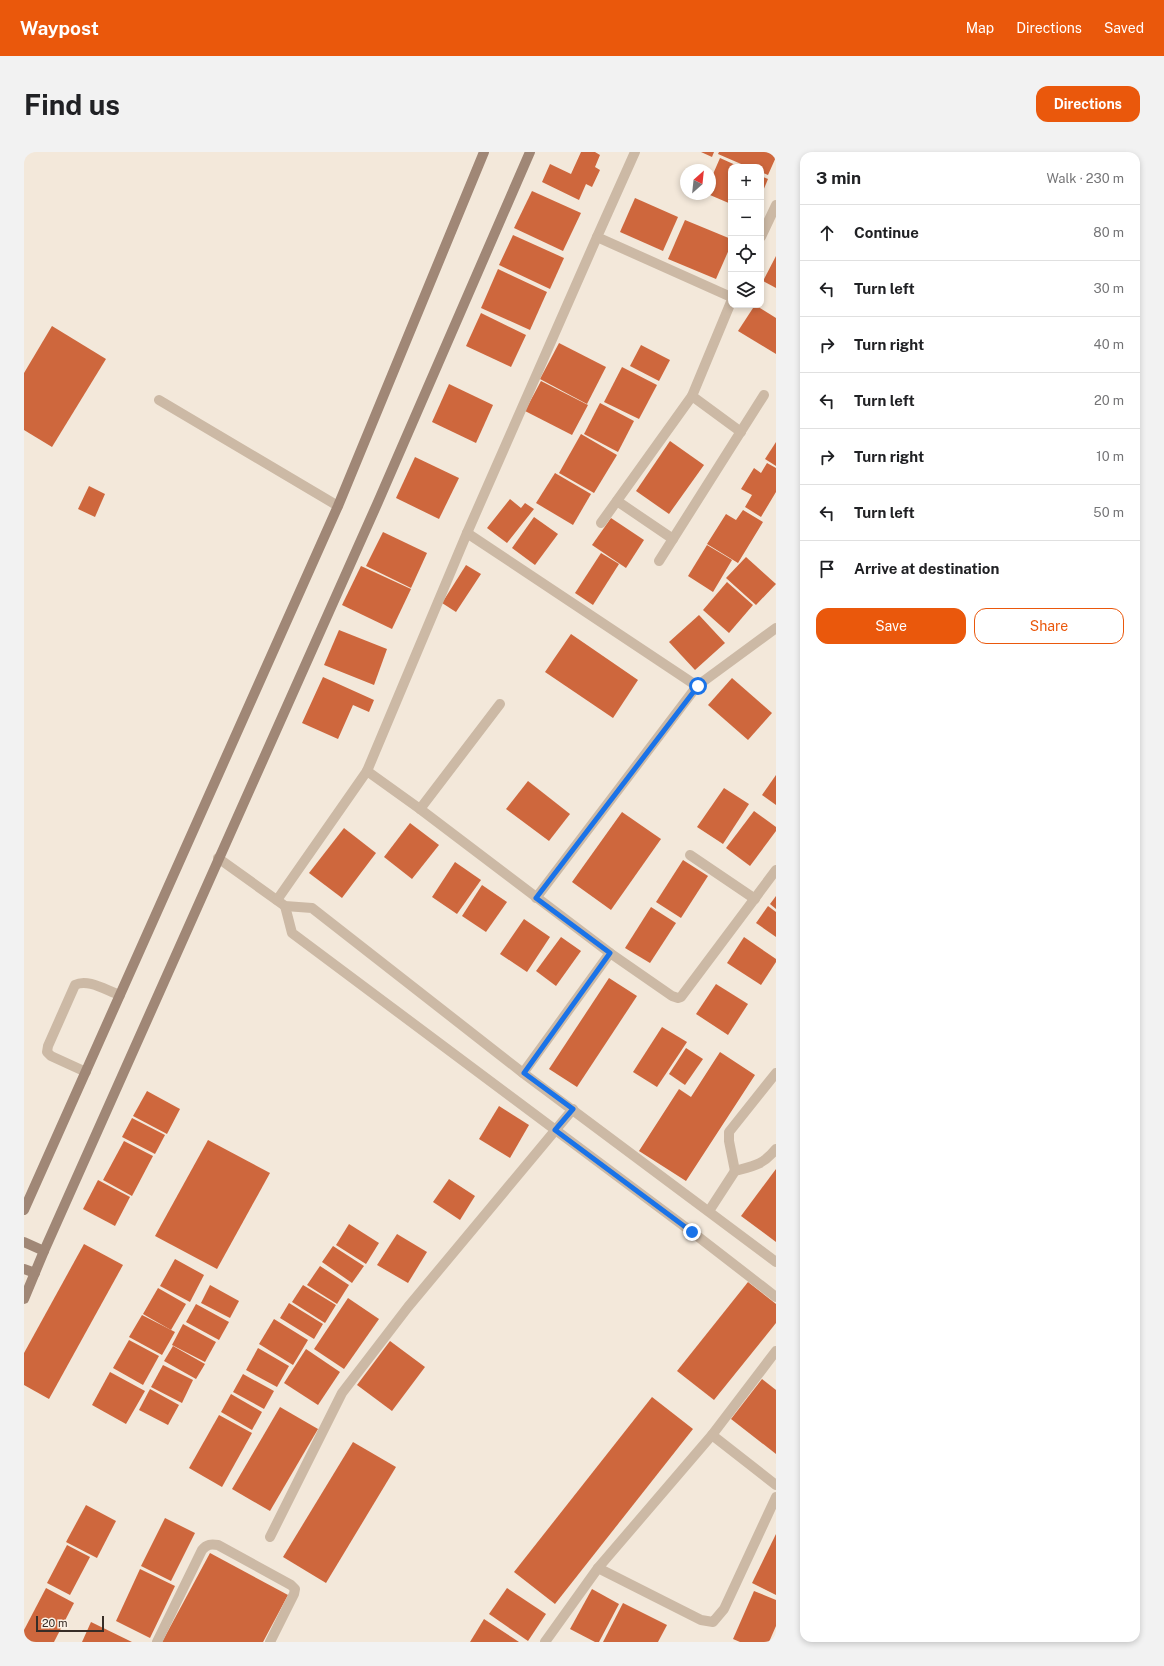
<!DOCTYPE html>
<meta charset="utf-8">
<style>
:root{--surface:#fff;--page:#f2f2f2;--text:#202124;--muted:#757577;--line:#e0e0e0;--accent:#ea580c}
body{margin:0;font-family:"Public Sans",sans-serif;background:var(--page);color:var(--text)}
.controls{position:absolute;right:12px;top:12px;display:grid;overflow:hidden;border-radius:8px;box-shadow:0 2px 6px #0003}
.controls button{width:36px;height:36px;display:grid;place-items:center;padding:0;border:0;border-bottom:1px solid var(--line);background:var(--surface);color:var(--text);font:20px sans-serif}
.compass{position:absolute;left:656px;top:12px;width:36px;height:36px;border-radius:50%;background:var(--surface);box-shadow:0 2px 6px #0003;rotate:27deg}
.scale{position:absolute;left:12px;bottom:10px;width:68px;box-sizing:border-box;padding-left:4px;border:2px solid #372d27;border-top:0;font-size:11px;line-height:14px;white-space:nowrap;color:#372d27;-webkit-text-stroke:3px #fbf2e7;paint-order:stroke}
.stop{position:absolute;width:12px;height:12px;margin:-9px;border:3px solid #1a73e8;border-radius:50%;background:#fff}
.stop.end{background:#1a73e8;border-color:#fff;box-shadow:0 1px 4px #0008}
.list{margin:0;padding:0;list-style:none}
h2{display:flex;justify-content:space-between;align-items:center;height:52px;margin:0;padding:0 16px;font-size:17px}
h2 small{font-size:13px;font-weight:400;color:var(--muted)}
.list li{display:grid;grid-template-columns:26px 1fr auto;gap:12px;align-items:center;box-sizing:border-box;height:56px;padding:0 16px;border-top:1px solid var(--line)}
.list b{display:block;font-size:15px;white-space:nowrap}
.list em{font-size:13px;font-style:normal;color:var(--muted)}
.actions{display:flex;gap:8px;padding:12px 16px}
.actions a{flex:1;padding:9px 0;border:1px solid var(--accent);border-radius:12px;text-align:center;font-size:14px;color:var(--accent)}
.actions .main{background:var(--accent);color:#fff}
.icon{flex:none;width:22px;height:22px;fill:none;stroke:currentColor;stroke-width:2;stroke-linecap:round;stroke-linejoin:round}
.map{position:relative;flex:none;width:752px;height:1490px;overflow:hidden;border-radius:12px}
header{display:flex;align-items:center;gap:24px;box-sizing:border-box;height:56px;padding:0 20px;background:var(--accent);color:#fff}
header strong{font-size:19px}
nav{display:flex;gap:22px;margin-inline-start:auto;font-size:14px}
.intro{display:flex;align-items:center;justify-content:space-between;box-sizing:border-box;height:96px;padding:0 24px}
h1{margin:0;font-size:28px}
.button{padding:10px 18px;border-radius:12px;background:var(--accent);color:#fff;font-size:14px;font-weight:700}
main{display:flex;gap:24px;padding:0 24px}
aside{flex:1;background:var(--surface);border-radius:12px;box-shadow:0 2px 6px #0003}
.map>svg:first-child{display:block}
.building{fill:#ce673d}
.lines{fill:none;stroke-linecap:round;stroke-linejoin:round}
.lane{stroke:#ccb9a5;stroke-width:10}
.street{stroke:#ccb9a5;stroke-width:10}
.secondary{stroke:#a08776;stroke-width:10}
.route{stroke:#1a73e8;stroke-width:5}
</style>
<header>
<strong>Waypost</strong>
<nav><a>Map</a><a>Directions</a><a>Saved</a></nav>
</header>
<div class="intro"><h1>Find us</h1><a class="button">Directions</a></div>
<main>
<div class="map">
<svg width="752" height="1490" viewBox="0 0 752 1490">
<rect width="100%" height="100%" fill="#f3e8da"/>
<g class="building">
<path d="M557,0H571L576,3L571,15L576,18L568,35L562,32L555,48L518,30L526,12L547,22Z"/>
<path d="M677,0H690L688,5Z"/>
<path d="M695,0H752V5L744,23L737,20V15H724L694,2Z"/>
<path d="M696,6L716,15H707V52L686,43V29Z"/>
<path d="M737,24L744,27L737,44Z"/>
<path d="M508,39L557,61L539,99L490,76Z"/>
<path d="M611,46L654,65L639,99L596,80Z"/>
<path d="M661,68L707,87V93L692,127L644,107Z"/>
<path d="M489,83L540,106L526,137L475,113Z"/>
<path d="M752,104V136L739,129Z"/>
<path d="M474,117L523,140L506,178L457,156Z"/>
<path d="M731,153L752,166V202L714,179Z"/>
<path d="M457,161L502,183L487,215L442,194Z"/>
<path d="M28,174L82,207L28,295L0,278V221Z"/>
<path d="M535,191L582,215L563,252L516,227Z"/>
<path d="M617,193L646,208L635,229L606,214Z"/>
<path d="M598,215L633,233L615,267L580,250Z"/>
<path d="M517,229L564,253L548,283L501,259Z"/>
<path d="M425,232L469,253L452,291L408,270Z"/>
<path d="M576,251L610,269L594,300L560,282Z"/>
<path d="M557,282L593,303L570,341L535,321Z"/>
<path d="M646,289L680,313L645,362L612,339Z"/>
<path d="M752,290V314L741,307Z"/>
<path d="M391,305L435,326L415,367L372,346Z"/>
<path d="M743,311L752,316V340L737,365L721,355L728,343L717,337L730,316L737,321Z"/>
<path d="M531,321L567,342L549,373L512,351Z"/>
<path d="M65,334L81,342L71,365L54,357Z"/>
<path d="M486,347L497,356L501,351L510,357L483,391L463,376Z"/>
<path d="M719,358L739,370L714,411L683,392L702,362L712,368Z"/>
<path d="M510,365L534,382L511,413L488,396Z"/>
<path d="M587,366L620,388L602,416L568,393Z"/>
<path d="M359,380L403,401L387,436L342,414Z"/>
<path d="M683,393L708,408L689,440L664,424Z"/>
<path d="M577,401L595,412L569,453L551,441Z"/>
<path d="M722,405L752,432L732,453L702,426Z"/>
<path d="M442,413L457,422L432,460L418,451Z"/>
<path d="M337,414L387,437L368,477L318,453Z"/>
<path d="M703,430L729,453L705,481L679,458Z"/>
<path d="M675,463L701,491L671,518L645,490Z"/>
<path d="M315,478L363,497L350,533L300,513Z"/>
<path d="M547,482L614,528L589,566L521,520Z"/>
<path d="M299,525L350,548L345,560L329,553L314,587L278,571Z"/>
<path d="M708,526L748,561L724,588L684,553Z"/>
<path d="M752,623V653L738,643Z"/>
<path d="M504,629L546,662L525,689L482,657Z"/>
<path d="M700,636L725,652L699,692L673,675Z"/>
<path d="M730,659L752,675V679L726,714L702,696Z"/>
<path d="M598,660L637,687L587,758L548,730Z"/>
<path d="M386,671L415,693L388,727L360,705Z"/>
<path d="M320,676L352,701L318,746L285,721Z"/>
<path d="M659,708L684,724L657,766L632,750Z"/>
<path d="M431,710L457,728L433,762L408,745Z"/>
<path d="M458,733L483,750L462,780L438,764Z"/>
<path d="M752,744V757L746,752Z"/>
<path d="M744,754L752,760V785L732,771Z"/>
<path d="M627,755L652,771L626,811L601,796Z"/>
<path d="M500,767L526,785L503,820L476,802Z"/>
<path d="M537,785L557,799L532,834L512,819Z"/>
<path d="M720,785L752,807V810L737,833L703,811Z"/>
<path d="M585,826L613,844L553,935L525,917Z"/>
<path d="M692,832L724,852L704,883L672,862Z"/>
<path d="M638,875L663,890L633,935L609,920Z"/>
<path d="M662,896L679,907L661,933L645,922Z"/>
<path d="M696,900L731,923L662,1029L615,999L655,937L667,945Z"/>
<path d="M123,939L156,957L143,982L109,964Z"/>
<path d="M475,954L505,973L486,1006L455,987Z"/>
<path d="M108,966L141,983L131,1002L98,985Z"/>
<path d="M184,988L246,1021L193,1117L131,1084Z"/>
<path d="M100,989L129,1004L108,1044L79,1028Z"/>
<path d="M752,1017V1090L717,1064Z"/>
<path d="M425,1027L451,1044L436,1068L409,1050Z"/>
<path d="M74,1028L106,1045L91,1074L59,1057Z"/>
<path d="M325,1072L355,1091L342,1112L312,1093Z"/>
<path d="M373,1082L403,1100L384,1131L353,1113Z"/>
<path d="M60,1092L99,1113L25,1247L0,1233V1201Z"/>
<path d="M309,1094L340,1114L328,1131L298,1110Z"/>
<path d="M151,1107L180,1123L166,1150L136,1134Z"/>
<path d="M296,1114L325,1133L313,1152L283,1133Z"/>
<path d="M724,1130L752,1152V1171L690,1248L653,1219Z"/>
<path d="M186,1133L215,1149L206,1166L177,1151Z"/>
<path d="M279,1133L312,1153L301,1171L268,1150Z"/>
<path d="M134,1136L162,1152L147,1178L119,1162Z"/>
<path d="M324,1146L355,1167L320,1217L290,1197Z"/>
<path d="M265,1151L299,1172L290,1187L256,1166Z"/>
<path d="M172,1152L205,1170L195,1188L162,1170Z"/>
<path d="M118,1163L151,1180L138,1203L105,1185Z"/>
<path d="M250,1167L284,1188L269,1213L235,1192Z"/>
<path d="M159,1172L192,1190L181,1210L148,1193Z"/>
<path d="M105,1188L135,1204L119,1233L89,1216Z"/>
<path d="M366,1189L401,1215L368,1259L333,1233Z"/>
<path d="M149,1194L181,1212L172,1227L140,1209Z"/>
<path d="M234,1196L265,1214L253,1235L222,1218Z"/>
<path d="M282,1197L316,1220L294,1253L260,1231Z"/>
<path d="M139,1213L169,1228L158,1251L127,1235Z"/>
<path d="M86,1220L121,1239L102,1272L68,1253Z"/>
<path d="M219,1222L250,1239L240,1257L209,1240Z"/>
<path d="M738,1227L752,1238V1302L707,1267Z"/>
<path d="M126,1237L155,1253L144,1273L115,1258Z"/>
<path d="M207,1242L238,1260L228,1278L197,1260Z"/>
<path d="M628,1245L669,1277L531,1452L490,1420Z"/>
<path d="M256,1255L294,1277L246,1359L208,1337Z"/>
<path d="M195,1263L228,1281L198,1335L165,1316Z"/>
<path d="M329,1290L372,1315L302,1431L259,1405Z"/>
<path d="M62,1353L92,1369L73,1406L42,1390Z"/>
<path d="M141,1366L171,1381L147,1429L117,1414Z"/>
<path d="M752,1382V1443L728,1431Z"/>
<path d="M43,1393L66,1405L46,1443L23,1431Z"/>
<path d="M186,1401L264,1443L239,1490H138Z"/>
<path d="M116,1417L151,1434L126,1486L92,1469Z"/>
<path d="M22,1436L50,1451L30,1490H0V1478Z"/>
<path d="M483,1436L522,1462L504,1489L465,1462Z"/>
<path d="M568,1437L595,1452L575,1490H571L546,1477Z"/>
<path d="M730,1439L752,1448V1474L745,1490H716L709,1487Z"/>
<path d="M599,1451L643,1473L634,1490H579Z"/>
<path d="M460,1467L495,1490H446Z"/>
<path d="M67,1470L108,1490H58Z"/>
</g>
<g class="lines">
<path class="lane" d="M62,920L27,904L23,900L24,894L51,833C64,826 83,839 96,843"/>
<g class="street">
<path d="M611,0L573,85L707,145"/>
<path d="M737,85L752,53"/>
<path d="M668,244L717,280"/>
<path d="M135,248L314,354"/>
<path d="M593,349L649,387"/>
<path d="M577,371L668,244L707,150"/>
<path d="M443,381L673,534"/>
<path d="M635,409L740,243"/>
<path d="M343,619L396,657L586,801"/>
<path d="M396,657L476,552"/>
<path d="M666,703L731,747"/>
<path d="M194,706L261,754L288,756L499,921L752,1110"/>
<path d="M512,746L673,534L752,476"/>
<path d="M253,748L343,619L443,381L573,85"/>
<path d="M261,754L268,781L668,1080L752,1145"/>
<path d="M499,921L586,801L648,844L654,846L657,845L752,718"/>
<path d="M711,1019L705,989V980L752,921"/>
<path d="M685,1059L711,1019C730,1014 739,1013 752,997"/>
<path d="M688,1283L752,1333"/>
<path d="M246,1385L318,1241L384,1155L549,957"/>
<path d="M574,1416L677,1468L689,1470L700,1457L752,1345"/>
<path d="M133,1490L178,1398C183,1392 187,1392 194,1393L267,1433L271,1437L270,1442L246,1490"/>
<path d="M521,1490L574,1416L688,1283L752,1199"/>
</g>
<g class="secondary">
<path d="M0,1058L314,354L460,0"/>
<path d="M0,1090L20,1099"/>
<path d="M0,1117L11,1121"/>
<path d="M0,1147L20,1099L354,350L506,0"/>
</g>
</g>
<g class="lines">
<path class="route" d="M668,1080L531,978L549,957L500,921L586,801L512,746L674,534"/>
</g>
</svg>
<div class="controls">
<button>+</button>
<button>−</button>
<button><svg class="icon" aria-label="locate" viewBox="0 0 24 24"><circle cx="12" cy="12" r="6"/><path d="M12 2v4M12 18v4M2 12h4M18 12h4"/></svg></button>
<button><svg class="icon" aria-label="layers" viewBox="0 0 24 24"><path d="M12 4l9 5-9 5-9-5zM3 14l9 5 9-5"/></svg></button>
</div>
<svg class="compass" viewBox="-18 -18 36 36"><path d="M0-13l5 13h-10z" fill="#e53935"/><path d="M0 13l5-13h-10z" fill="#757577"/></svg>
<div class="scale">20 m</div>
<div class="stop" style="left:674px;top:534px"></div>
<div class="stop end" style="left:668px;top:1080px"></div>
</div>
<aside>
<h2>3 min<small>Walk · 230 m</small></h2>
<ul class="list">
<li><svg class="icon" aria-label="ahead" viewBox="0 0 24 24"><path d="M12 20V5M6 11l6-6 6 6"/></svg><div><b>Continue</b></div><em>80 m</em></li>
<li><svg class="icon" aria-label="left" viewBox="0 0 24 24"><path d="M17 20v-9H6M10 6l-5 5 5 5"/></svg><div><b>Turn left</b></div><em>30 m</em></li>
<li><svg class="icon" aria-label="right" viewBox="0 0 24 24"><path d="M7 20v-9h11M14 6l5 5-5 5"/></svg><div><b>Turn right</b></div><em>40 m</em></li>
<li><svg class="icon" aria-label="left" viewBox="0 0 24 24"><path d="M17 20v-9H6M10 6l-5 5 5 5"/></svg><div><b>Turn left</b></div><em>20 m</em></li>
<li><svg class="icon" aria-label="right" viewBox="0 0 24 24"><path d="M7 20v-9h11M14 6l5 5-5 5"/></svg><div><b>Turn right</b></div><em>10 m</em></li>
<li><svg class="icon" aria-label="left" viewBox="0 0 24 24"><path d="M17 20v-9H6M10 6l-5 5 5 5"/></svg><div><b>Turn left</b></div><em>50 m</em></li>
<li><svg class="icon" aria-label="arrive" viewBox="0 0 24 24"><path d="M6 21V4h12l-3 4 3 4H6"/></svg><div><b>Arrive at destination</b></div></li>
</ul>
<div class="actions"><a class="main">Save</a><a>Share</a></div>
</aside>
</main>
